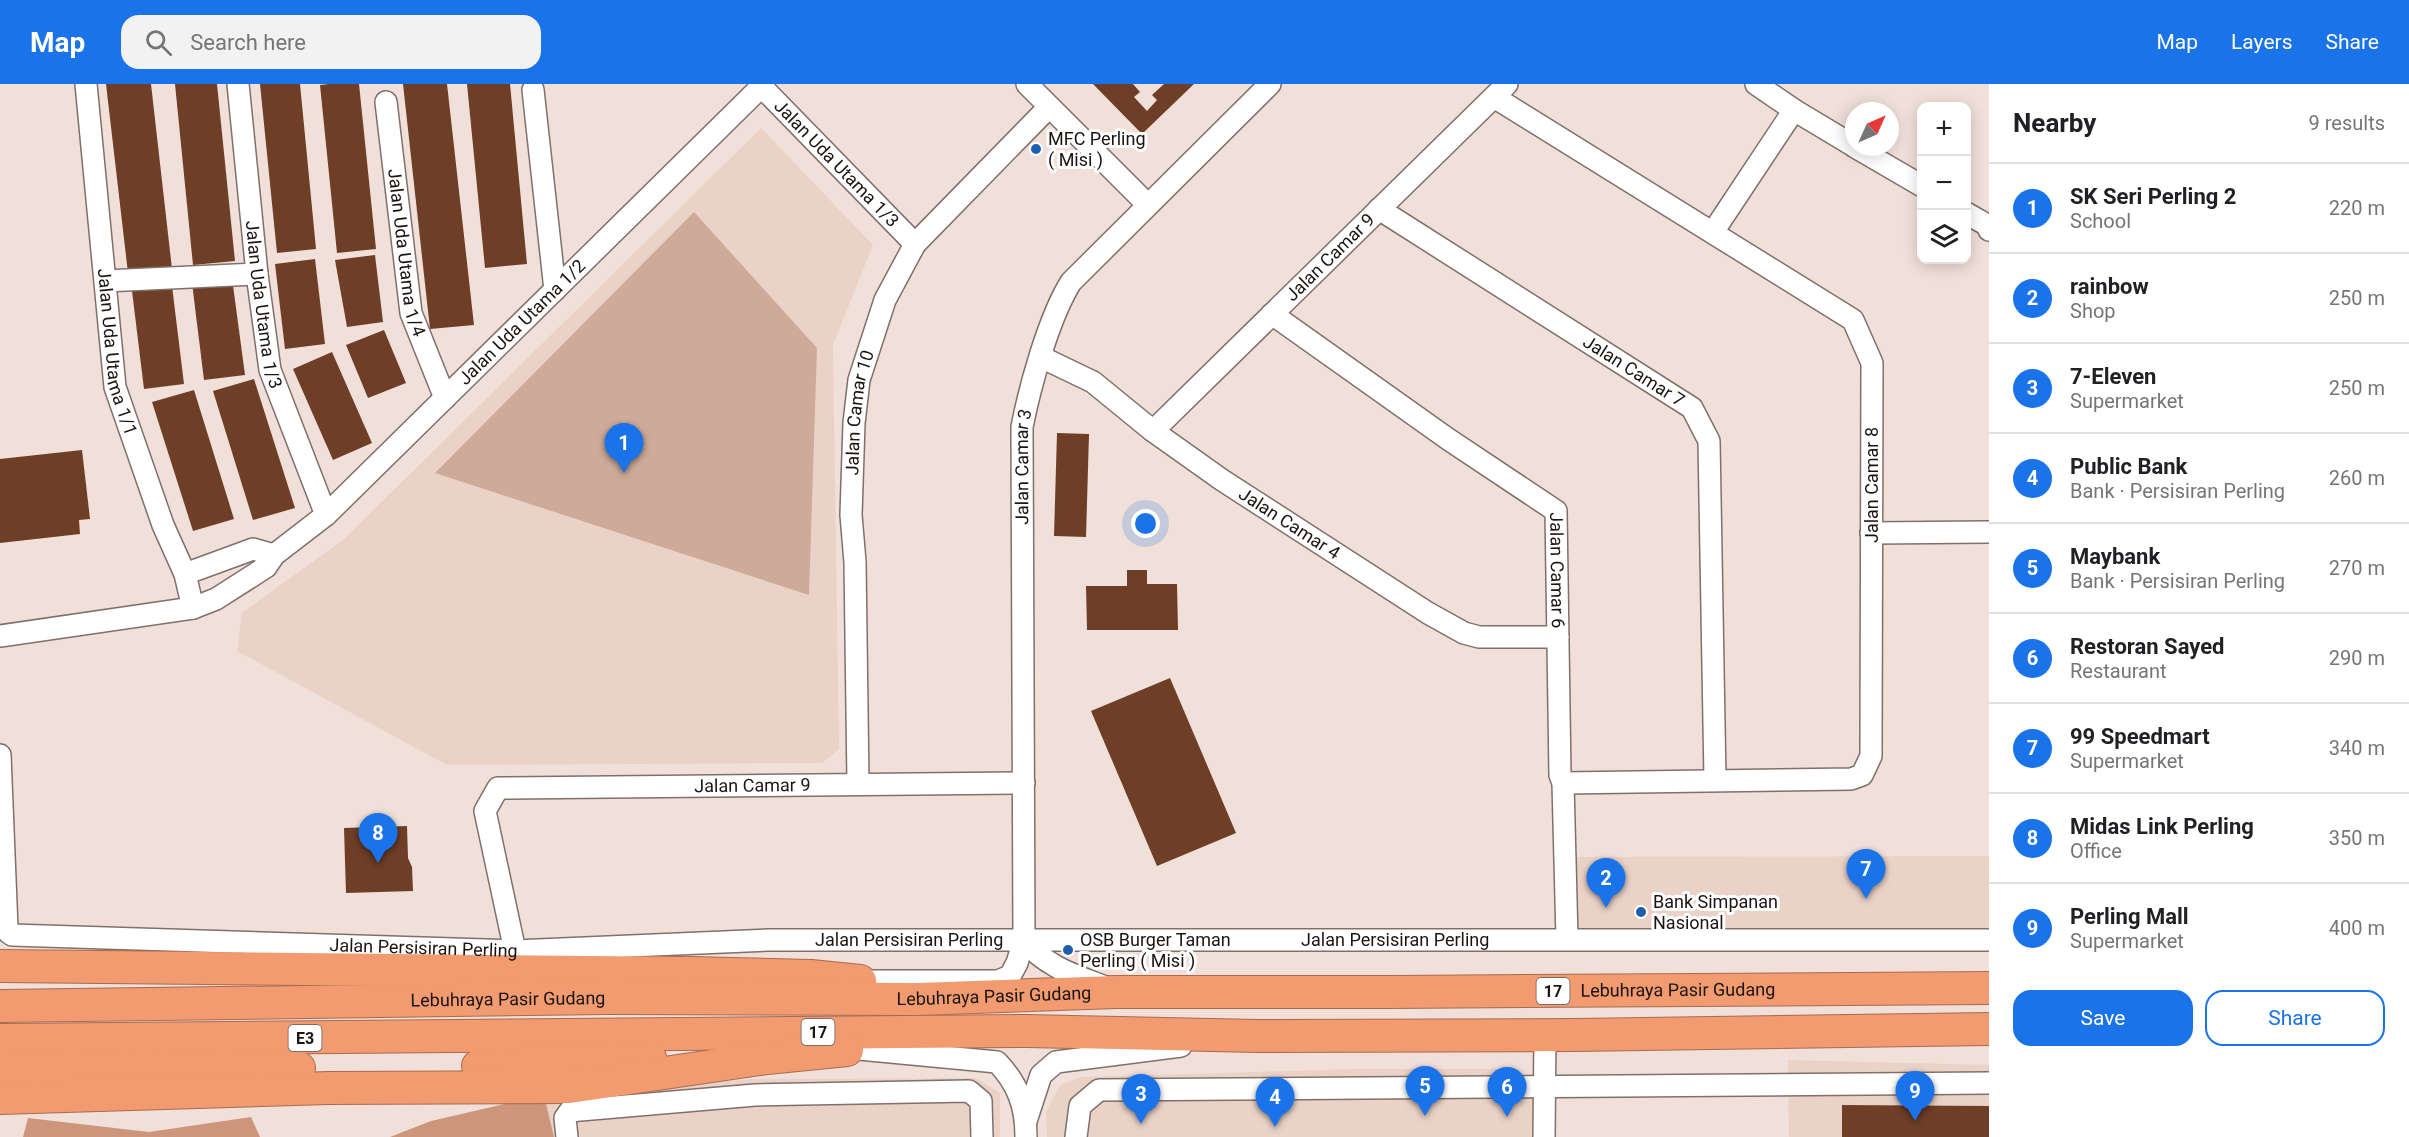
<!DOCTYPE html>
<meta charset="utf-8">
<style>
:root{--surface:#fff;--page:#f2f2f2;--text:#202124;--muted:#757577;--line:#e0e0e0;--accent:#1a73e8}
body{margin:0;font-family:Roboto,sans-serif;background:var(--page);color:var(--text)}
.controls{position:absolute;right:18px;top:18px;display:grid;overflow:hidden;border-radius:12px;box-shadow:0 3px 15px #0003}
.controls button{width:54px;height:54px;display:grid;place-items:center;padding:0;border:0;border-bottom:2px solid var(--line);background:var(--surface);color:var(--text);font:30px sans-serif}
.compass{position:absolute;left:1845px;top:18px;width:54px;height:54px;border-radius:50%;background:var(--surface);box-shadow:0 3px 15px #0003;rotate:45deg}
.you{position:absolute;left:1146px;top:440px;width:21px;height:21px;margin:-15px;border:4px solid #fff;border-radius:50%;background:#1a73e8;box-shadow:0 0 0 9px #1a73e833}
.badge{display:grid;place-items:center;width:39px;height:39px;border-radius:50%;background:var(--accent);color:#fff;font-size:20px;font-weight:700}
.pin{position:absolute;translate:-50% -50px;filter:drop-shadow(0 2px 3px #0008)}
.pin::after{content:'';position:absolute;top:32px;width:21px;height:18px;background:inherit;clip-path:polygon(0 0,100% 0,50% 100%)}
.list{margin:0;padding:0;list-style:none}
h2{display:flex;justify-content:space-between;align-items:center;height:78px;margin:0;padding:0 24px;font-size:26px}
h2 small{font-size:20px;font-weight:400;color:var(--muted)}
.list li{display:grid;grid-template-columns:39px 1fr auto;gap:18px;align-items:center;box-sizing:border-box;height:90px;padding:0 24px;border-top:2px solid var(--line)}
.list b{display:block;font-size:22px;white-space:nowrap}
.list p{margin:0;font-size:20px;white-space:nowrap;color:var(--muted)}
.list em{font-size:20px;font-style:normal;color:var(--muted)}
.actions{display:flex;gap:12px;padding:18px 24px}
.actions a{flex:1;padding:14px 0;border:2px solid var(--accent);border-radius:18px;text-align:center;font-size:21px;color:var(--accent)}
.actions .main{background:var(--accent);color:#fff}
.icon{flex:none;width:33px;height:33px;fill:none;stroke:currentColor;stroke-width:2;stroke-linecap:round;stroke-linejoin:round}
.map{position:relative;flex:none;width:1989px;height:1053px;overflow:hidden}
header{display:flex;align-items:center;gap:36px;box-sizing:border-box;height:84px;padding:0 30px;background:var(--accent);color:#fff}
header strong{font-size:28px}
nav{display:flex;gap:33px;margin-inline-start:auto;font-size:21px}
.search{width:420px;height:54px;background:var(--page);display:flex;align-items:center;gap:15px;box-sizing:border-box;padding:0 21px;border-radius:18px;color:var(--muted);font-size:22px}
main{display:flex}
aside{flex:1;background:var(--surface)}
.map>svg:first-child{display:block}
.built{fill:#ebd2c7}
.green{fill:#cdaa9a}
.forest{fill:#cd957b}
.building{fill:#6e3e26}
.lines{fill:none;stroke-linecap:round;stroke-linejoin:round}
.minor-casing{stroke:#7f706a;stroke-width:24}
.highway-casing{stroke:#a76b4f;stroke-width:34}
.minor{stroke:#fff;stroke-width:21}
.highway{stroke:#f29a70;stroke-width:32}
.poi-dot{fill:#1d5faf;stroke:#fff;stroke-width:2}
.labels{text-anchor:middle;stroke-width:6;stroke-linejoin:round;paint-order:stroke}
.shield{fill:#fff;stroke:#5f5b59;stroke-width:1.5}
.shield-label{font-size:16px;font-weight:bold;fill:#1b1512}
.poi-label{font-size:18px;fill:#1b1512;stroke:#fff;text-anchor:start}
.street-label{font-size:18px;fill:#1b1512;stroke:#fff}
</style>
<header>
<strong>Map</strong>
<div class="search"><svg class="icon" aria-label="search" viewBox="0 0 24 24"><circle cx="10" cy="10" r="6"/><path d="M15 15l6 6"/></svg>Search here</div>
<nav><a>Map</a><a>Layers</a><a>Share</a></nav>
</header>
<main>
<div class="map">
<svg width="1989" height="1053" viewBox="0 0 1989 1053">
<rect width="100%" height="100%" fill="#f1e0d9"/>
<g class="built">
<path d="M761,44L873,161L833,261L839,665L822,679L447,681L237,567L242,529L344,455Z"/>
<path d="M1989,772V862L1572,861L1571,773Z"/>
<path d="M1788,976L1989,981V1053H1789Z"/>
<path d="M1353,985H1516L1550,1023V1053H1047L1046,1028L1060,1001L1081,993Z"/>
<path d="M976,994L1000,1009V1053H554L544,1011L752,995Z"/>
</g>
<path class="green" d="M694,128L817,264L809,511L435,389Z"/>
<g class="forest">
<path d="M544,1011L554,1053H390L431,1037Z"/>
<path d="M251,1033L260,1053H23L28,1034L149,1048Z"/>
</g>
<g class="building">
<path d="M106,0H151L172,185L128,189Z"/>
<path d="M175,0H217L235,177L193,181Z"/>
<path d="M260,0H300L316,165L277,169Z"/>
<path d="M329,0H359L376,165L337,169L320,1Z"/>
<path d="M403,0H447L474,241L430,245Z"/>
<path d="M467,0H510L527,180L485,184Z"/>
<path d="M1093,0H1133L1140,8L1134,13L1147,27L1157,16L1152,11L1164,0H1194L1142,50Z"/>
<path d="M375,171L383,238L347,243L335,176Z"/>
<path d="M315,175L325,260L285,265L275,180Z"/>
<path d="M232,194L245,291L204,296L192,199Z"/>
<path d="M172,202L184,300L144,305L132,207Z"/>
<path d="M384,246L406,299L368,314L346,261Z"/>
<path d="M332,268L372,359L333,376L293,285Z"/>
<path d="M254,295L295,424L253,436L213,307Z"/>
<path d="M194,306L234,435L193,447L152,318Z"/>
<path d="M1057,349L1089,350L1086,453L1054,452Z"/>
<path d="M82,366L90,435L79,436L80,450L0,459V375Z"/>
<path d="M1127,486H1147V500H1177L1178,546H1087L1086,502H1127Z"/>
<path d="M1170,594L1236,749L1157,782L1091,627Z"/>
<path d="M407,742L408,774L412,783L413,807L346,809L344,744Z"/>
<path d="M1842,1021L1989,1022V1053H1842Z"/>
</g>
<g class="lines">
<g class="minor-casing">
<g id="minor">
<path id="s1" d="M86,0L115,303L163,441L185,490L193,524"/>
<path id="s2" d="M238,0L257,190L270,286L326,431"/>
<path id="s3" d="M759,0L915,160"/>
<path d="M1027,0L1147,120"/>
<path d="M1756,0L1794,26L1854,62"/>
<path d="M533,6L555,206"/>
<path d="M1494,13L1853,236L1872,279L1871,672L1862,691L1851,695L1563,699"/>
<path id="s4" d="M386,18L411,229L445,314"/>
<path d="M1855,63L1922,102"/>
<path id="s5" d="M1379,125L1692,324L1709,357L1715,696"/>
<path d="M1966,129L1987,141L1989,146"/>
<path d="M1713,148L1794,26"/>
<path d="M105,197L257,190"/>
<path id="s6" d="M1272,230L1448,355L1556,427L1560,691L1563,699L1567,855"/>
<path id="s7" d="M1041,273L1093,298L1153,347L1222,396L1428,529L1464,549L1479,553H1558"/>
<path id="s8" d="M1153,347L1507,0"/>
<path d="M1871,449L1989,448"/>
<path d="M185,490L253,465L274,471"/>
<path id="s9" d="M0,552L193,524L216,515L266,483L274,471L326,431L764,0"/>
<path id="s10" d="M0,671L7,844L8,848L12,851L515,867L768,856H1989"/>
<path id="s11" d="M858,700L855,478L851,431L854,339L859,296L885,216L915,160L1049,23"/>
<path d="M1024,856C1047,884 1075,891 1108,904"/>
<path id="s12" d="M515,867L485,727L498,704L1024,699"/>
<path id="s13" d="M866,897H998L1010,892L1017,879L1024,856L1022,343C1030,302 1049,233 1071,198L1270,0"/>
<path d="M859,965L997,978C1018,1000 1026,1022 1026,1053"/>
<path d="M1026,1037L1041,991L1056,978L1181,962"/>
<path d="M567,1053L565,1034L570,1027L580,1026L755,1011L969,1007L981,1017L982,1053"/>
<path d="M1076,1053L1080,1022L1099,1006L1989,999"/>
<path d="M1544,1053L1545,951"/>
</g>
</g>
<g class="highway-casing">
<g id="highway">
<path d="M0,882L692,889L811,892L860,897"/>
<path id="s14" d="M0,922L607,914L918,915L1116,908H1393L1989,904"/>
<path d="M0,956L1027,947L1257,952L1575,951L1989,945"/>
<path d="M478,982L650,974"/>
<path d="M0,986L299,984"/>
<path d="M0,1014L329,1004L569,1003L767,974L847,966"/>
</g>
</g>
<use href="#minor" class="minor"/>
<use href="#highway" class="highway"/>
</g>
<g class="poi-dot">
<circle cx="1036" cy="65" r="6"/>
<circle cx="1641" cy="828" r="6"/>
<circle cx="1068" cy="866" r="6"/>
</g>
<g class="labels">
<g class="shield">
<rect x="1536.5" y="894" width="33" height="26" rx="4.5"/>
<rect x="801.5" y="935" width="33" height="26" rx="4.5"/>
<rect x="288.5" y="941" width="33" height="26" rx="4.5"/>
</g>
<g class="shield-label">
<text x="1553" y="913">17</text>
<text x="818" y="954">17</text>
<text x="305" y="960">E3</text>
</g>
<g class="poi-label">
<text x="1048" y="61">MFC Perling<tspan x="1048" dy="21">( Misi )</tspan></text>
<text x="1653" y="824">Bank Simpanan<tspan x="1653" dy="21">Nasional</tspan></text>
<text x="1080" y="862">OSB Burger Taman<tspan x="1080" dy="21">Perling ( Misi )</tspan></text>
</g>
<g class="street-label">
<text dy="6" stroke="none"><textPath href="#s3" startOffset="111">Jalan Uda Utama 1/3</textPath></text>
<text dy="6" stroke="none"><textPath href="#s4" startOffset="152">Jalan Uda Utama 1/4</textPath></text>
<text dy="6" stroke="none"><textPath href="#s8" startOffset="248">Jalan Camar 9</textPath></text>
<text dy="6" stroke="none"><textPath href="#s2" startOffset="222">Jalan Uda Utama 1/3</textPath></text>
<text dy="6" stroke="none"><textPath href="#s9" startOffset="634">Jalan Uda Utama 1/2</textPath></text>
<text dy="6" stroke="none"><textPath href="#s1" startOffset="270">Jalan Uda Utama 1/1</textPath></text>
<text dy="6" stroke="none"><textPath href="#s5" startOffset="302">Jalan Camar 7</textPath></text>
<text dy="6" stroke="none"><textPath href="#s11" startOffset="372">Jalan Camar 10</textPath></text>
<text dy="6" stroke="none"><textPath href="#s13" startOffset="657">Jalan Camar 3</textPath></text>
<text transform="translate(1872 401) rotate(-90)" y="6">Jalan Camar 8</text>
<text dy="6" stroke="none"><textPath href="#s7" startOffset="300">Jalan Camar 4</textPath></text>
<text dy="6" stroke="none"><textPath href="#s6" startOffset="405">Jalan Camar 6</textPath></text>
<text dy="6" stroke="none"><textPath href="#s12" startOffset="424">Jalan Camar 9</textPath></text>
<text dy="6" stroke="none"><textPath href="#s10" startOffset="1566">Jalan Persisiran Perling</textPath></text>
<text dy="6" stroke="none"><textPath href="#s10" startOffset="1080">Jalan Persisiran Perling</textPath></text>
<text dy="6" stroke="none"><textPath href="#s10" startOffset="594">Jalan Persisiran Perling</textPath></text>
<text dy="6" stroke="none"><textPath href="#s14" startOffset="1678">Lebuhraya Pasir Gudang</textPath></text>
<text dy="6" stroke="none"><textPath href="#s14" startOffset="994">Lebuhraya Pasir Gudang</textPath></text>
<text dy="6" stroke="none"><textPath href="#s14" startOffset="508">Lebuhraya Pasir Gudang</textPath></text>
</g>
</g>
</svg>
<div class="controls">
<button>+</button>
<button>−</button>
<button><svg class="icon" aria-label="layers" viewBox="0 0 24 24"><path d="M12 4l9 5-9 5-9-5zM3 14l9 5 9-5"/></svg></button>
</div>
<svg class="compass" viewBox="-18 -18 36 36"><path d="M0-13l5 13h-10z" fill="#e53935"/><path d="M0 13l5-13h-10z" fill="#757577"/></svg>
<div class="you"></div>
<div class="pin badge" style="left:624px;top:389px">1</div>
<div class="pin badge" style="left:1606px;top:824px">2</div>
<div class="pin badge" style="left:1141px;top:1040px">3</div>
<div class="pin badge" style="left:1275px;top:1043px">4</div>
<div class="pin badge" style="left:1425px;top:1032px">5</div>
<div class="pin badge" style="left:1507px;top:1033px">6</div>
<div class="pin badge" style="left:1866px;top:815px">7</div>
<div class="pin badge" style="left:378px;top:779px">8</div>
<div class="pin badge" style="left:1915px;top:1037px">9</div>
</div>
<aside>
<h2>Nearby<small>9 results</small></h2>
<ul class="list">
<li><span class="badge">1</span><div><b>SK Seri Perling 2</b><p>School</p></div><em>220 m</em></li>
<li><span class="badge">2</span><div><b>rainbow</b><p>Shop</p></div><em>250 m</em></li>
<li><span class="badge">3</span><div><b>7-Eleven</b><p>Supermarket</p></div><em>250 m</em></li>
<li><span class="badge">4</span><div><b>Public Bank</b><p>Bank · Persisiran Perling</p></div><em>260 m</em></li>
<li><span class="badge">5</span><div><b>Maybank</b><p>Bank · Persisiran Perling</p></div><em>270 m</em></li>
<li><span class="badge">6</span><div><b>Restoran Sayed</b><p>Restaurant</p></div><em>290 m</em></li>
<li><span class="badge">7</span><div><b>99 Speedmart</b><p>Supermarket</p></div><em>340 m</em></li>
<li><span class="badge">8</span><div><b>Midas Link Perling</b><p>Office</p></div><em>350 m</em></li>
<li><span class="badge">9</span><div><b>Perling Mall</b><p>Supermarket</p></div><em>400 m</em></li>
</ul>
<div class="actions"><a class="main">Save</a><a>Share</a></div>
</aside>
</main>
